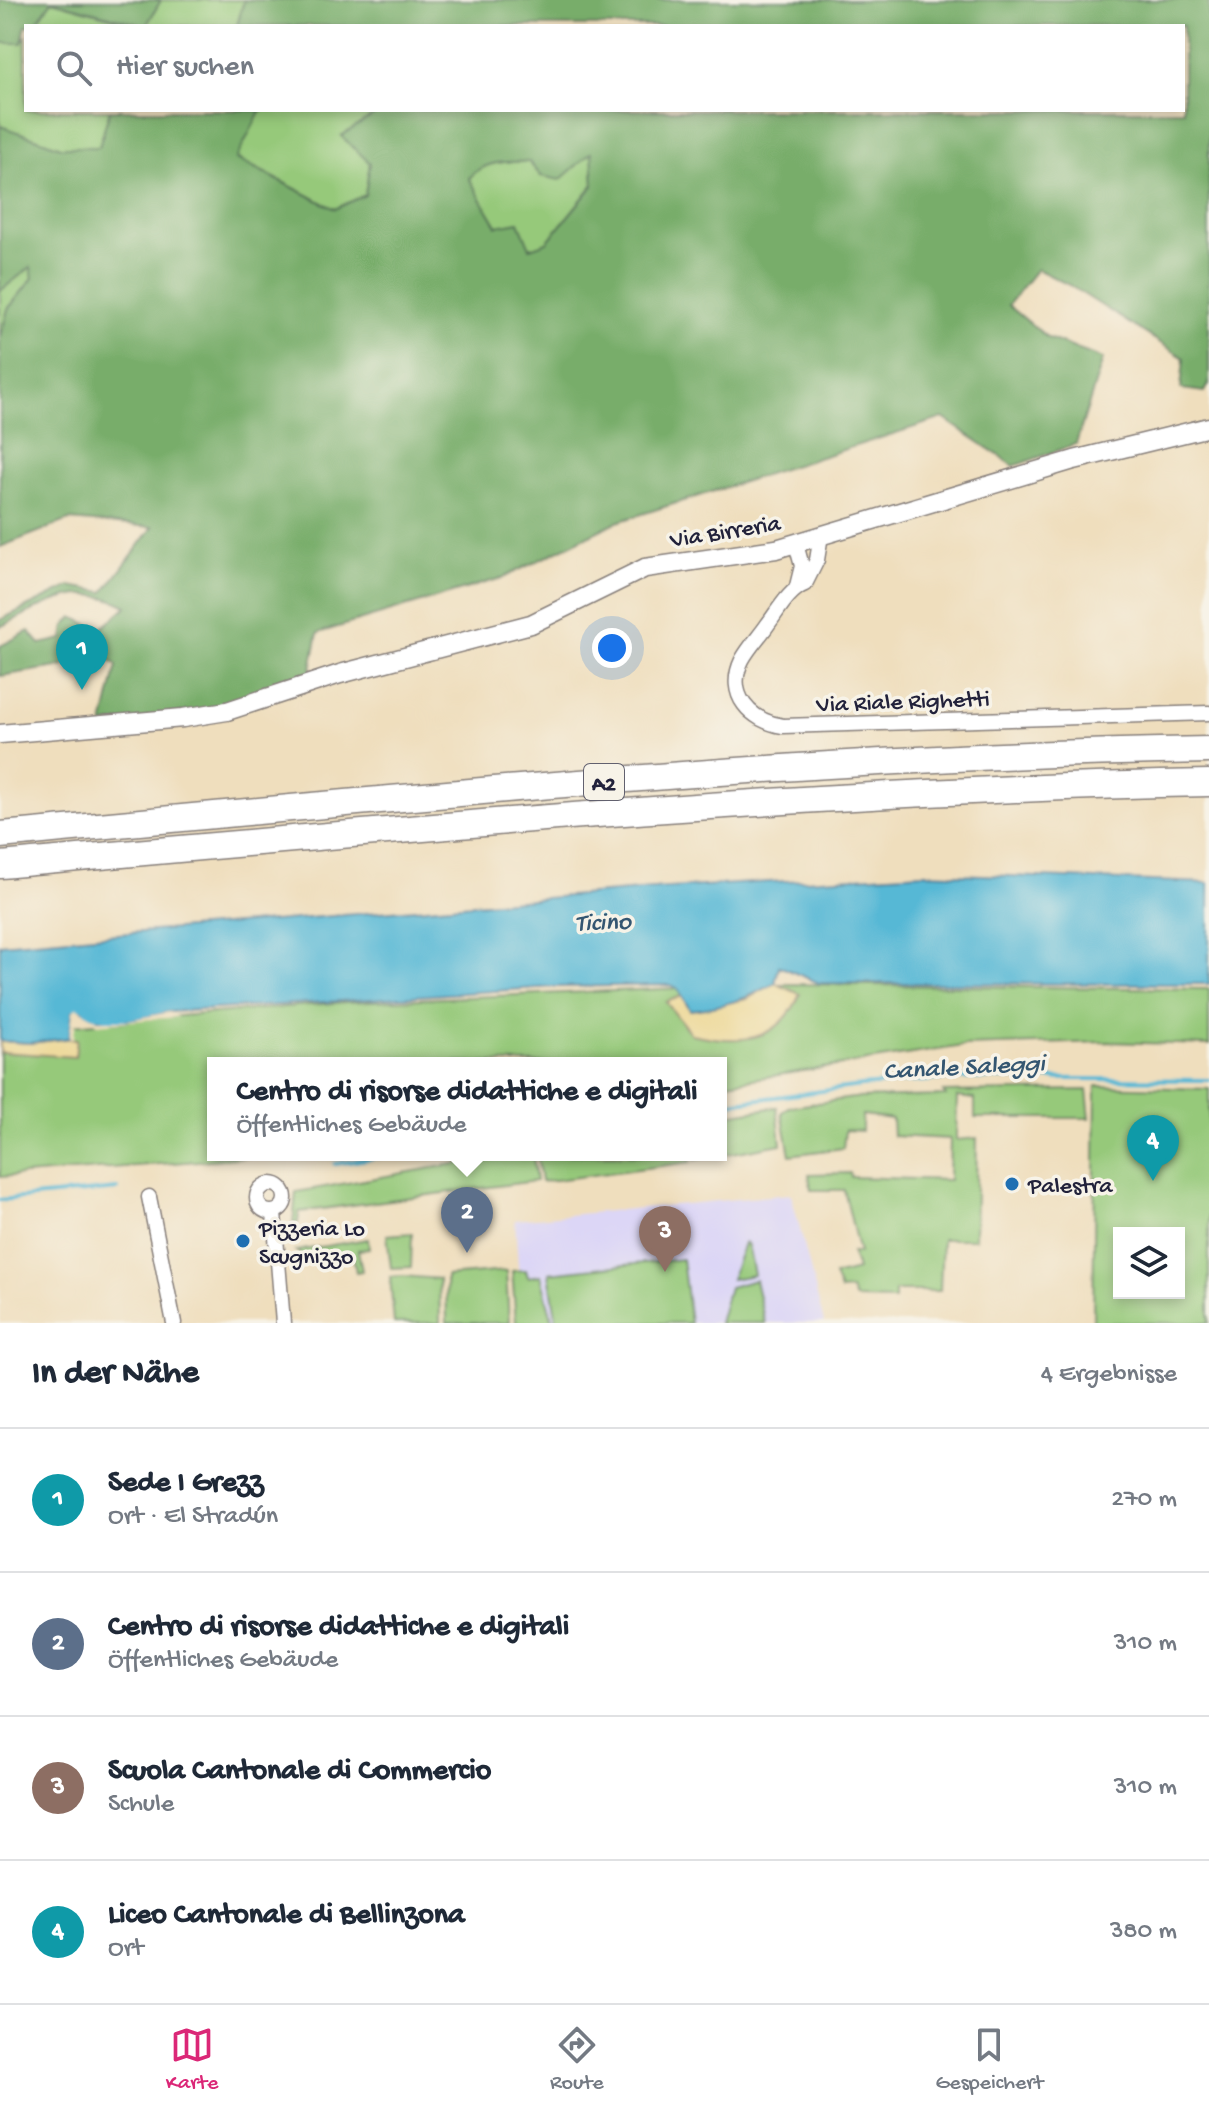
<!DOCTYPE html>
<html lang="de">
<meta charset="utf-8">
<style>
:root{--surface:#fff;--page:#f2f2f3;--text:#1f2937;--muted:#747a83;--line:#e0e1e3;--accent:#db2777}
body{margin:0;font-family:"Gochi Hand",sans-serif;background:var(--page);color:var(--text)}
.controls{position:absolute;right:24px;bottom:24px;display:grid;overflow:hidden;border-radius:0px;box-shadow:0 4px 12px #0003}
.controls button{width:72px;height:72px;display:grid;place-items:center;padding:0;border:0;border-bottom:2px solid var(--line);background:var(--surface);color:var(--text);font:40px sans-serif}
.you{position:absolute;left:612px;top:648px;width:28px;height:28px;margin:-20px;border:6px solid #fff;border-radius:50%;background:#1a73e8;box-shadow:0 0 0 12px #1a73e833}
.badge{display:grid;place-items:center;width:52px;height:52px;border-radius:50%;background:var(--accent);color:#fff;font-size:26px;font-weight:700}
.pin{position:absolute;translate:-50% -66px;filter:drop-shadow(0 2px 4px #0008)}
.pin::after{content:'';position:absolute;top:42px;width:28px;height:24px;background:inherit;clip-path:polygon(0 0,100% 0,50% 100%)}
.popup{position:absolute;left:207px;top:1057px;width:520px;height:104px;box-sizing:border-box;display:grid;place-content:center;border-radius:0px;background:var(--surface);filter:drop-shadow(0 2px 6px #0005);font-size:26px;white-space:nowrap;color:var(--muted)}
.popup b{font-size:30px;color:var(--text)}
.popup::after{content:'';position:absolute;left:50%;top:100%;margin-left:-16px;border:16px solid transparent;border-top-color:var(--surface)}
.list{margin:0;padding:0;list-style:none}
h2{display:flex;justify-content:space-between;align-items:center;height:104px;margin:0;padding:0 32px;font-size:34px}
h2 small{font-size:26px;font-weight:400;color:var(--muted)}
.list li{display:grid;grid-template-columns:52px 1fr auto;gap:24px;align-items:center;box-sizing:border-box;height:144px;padding:0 32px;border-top:2px solid var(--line)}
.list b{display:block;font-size:30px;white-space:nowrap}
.list p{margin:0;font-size:26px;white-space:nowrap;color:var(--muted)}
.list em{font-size:26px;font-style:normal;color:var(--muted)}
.icon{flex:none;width:44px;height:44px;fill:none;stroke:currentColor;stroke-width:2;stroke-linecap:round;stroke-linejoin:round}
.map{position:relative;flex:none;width:1209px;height:1323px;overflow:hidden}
.search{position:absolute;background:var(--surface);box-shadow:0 4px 12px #0003;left:24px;right:24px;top:24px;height:88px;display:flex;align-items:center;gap:20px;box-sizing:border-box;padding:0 28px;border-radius:0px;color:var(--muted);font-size:30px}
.sheet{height:680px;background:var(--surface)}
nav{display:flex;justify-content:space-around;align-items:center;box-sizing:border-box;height:112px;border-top:2px solid var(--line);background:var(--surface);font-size:22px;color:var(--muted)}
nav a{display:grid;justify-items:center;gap:4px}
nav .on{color:var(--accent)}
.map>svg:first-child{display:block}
.built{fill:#dcd6f6}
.green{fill:#96c97a;stroke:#5c765a;stroke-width:2;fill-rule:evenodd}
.forest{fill:#78ad6a;stroke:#4d6852;stroke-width:2;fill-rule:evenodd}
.sand{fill:#eeda9e;stroke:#887e6c;stroke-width:2}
.water{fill:#56b8d5;stroke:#3c6d88;stroke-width:2}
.pier{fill:#efdebd}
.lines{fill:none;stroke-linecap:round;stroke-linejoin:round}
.stream{stroke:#56b8d5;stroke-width:4}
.minor-casing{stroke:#88807c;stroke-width:17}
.tertiary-casing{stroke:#88807c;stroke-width:21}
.motorway-casing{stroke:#88807c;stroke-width:29}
.minor{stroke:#fff;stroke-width:14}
.tertiary{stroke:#fff;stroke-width:18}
.motorway{stroke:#fff;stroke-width:26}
.poi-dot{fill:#1f6fb2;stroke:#f7f3e8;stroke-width:3}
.labels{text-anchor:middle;stroke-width:7;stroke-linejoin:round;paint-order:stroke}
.shield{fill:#f7f3e8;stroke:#62616f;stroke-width:2}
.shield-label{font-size:22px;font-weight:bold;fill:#22223b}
.street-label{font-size:24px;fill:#22223b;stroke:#f7f3e8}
.poi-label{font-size:24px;fill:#22223b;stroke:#f7f3e8;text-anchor:start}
.water-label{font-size:26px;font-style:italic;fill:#345671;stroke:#f7f3e8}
</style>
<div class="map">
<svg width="1209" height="1323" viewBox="0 0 1209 1323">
<rect width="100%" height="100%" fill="#f7f3e8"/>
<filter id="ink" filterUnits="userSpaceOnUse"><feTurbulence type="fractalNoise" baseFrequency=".0125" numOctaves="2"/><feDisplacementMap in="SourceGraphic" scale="16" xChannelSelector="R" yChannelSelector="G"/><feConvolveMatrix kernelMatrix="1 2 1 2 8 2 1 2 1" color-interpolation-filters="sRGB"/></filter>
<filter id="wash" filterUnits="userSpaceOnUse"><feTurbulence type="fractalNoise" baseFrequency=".006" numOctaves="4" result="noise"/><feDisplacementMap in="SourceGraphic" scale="32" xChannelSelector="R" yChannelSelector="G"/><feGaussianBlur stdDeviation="1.8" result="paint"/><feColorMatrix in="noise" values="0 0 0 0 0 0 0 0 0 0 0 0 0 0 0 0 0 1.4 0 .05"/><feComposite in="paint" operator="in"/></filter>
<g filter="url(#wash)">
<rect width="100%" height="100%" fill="#efdebd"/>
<path class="built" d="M791,1194L824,1323H522L515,1220Z"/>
<g class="green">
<path d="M161,0H244L237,26H146Z"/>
<path d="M52,1L141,26H34Z"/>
<path d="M26,37V110H110L99,147H61L0,126V43H21Z"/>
<path d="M261,110H382L342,136L370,163L365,195L335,209L236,158Z"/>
<path d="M592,151L594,184L547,242L530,248L498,227L468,178C486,160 506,161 529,162L541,176Z"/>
<path d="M32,266L33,278L8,309L0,340V291Z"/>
<path d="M784,984L1209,989V1045L1107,1042L963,1046L721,1084V1063H213V1155H272L0,1177V1031L347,1002Z"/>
<path d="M1096,1086L1209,1089V1323H1093ZM1119,1233H1179V1293H1119Z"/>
<path d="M1087,1090L1090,1118H975V1099L957,1097L956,1140L977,1138L975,1239H942L940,1291H895V1300L855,1299L851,1290L840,1291L834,1276L857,1270L852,1253H859L844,1190H811L809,1174L850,1173L851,1177L949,1180L950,1139L893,1136L892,1119L862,1115V1131L845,1130L843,1148L790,1155L782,1113L789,1107L853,1098L946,1096L943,1092Z"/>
<path d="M777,1107L781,1144L695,1160L694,1155H721V1116Z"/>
<path d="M505,1155H533L536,1181L299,1212L298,1223L293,1224L296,1192Z"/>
<path d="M537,1155H690L691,1162L541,1182Z"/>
<path d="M412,1233L411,1267L391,1268L387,1235Z"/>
<path d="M368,1239L369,1249L358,1250L362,1271L356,1272L353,1255L306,1258L296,1251Z"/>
<path d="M744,1243L748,1245L754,1275L731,1279Z"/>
<path d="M682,1259L690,1323H557L549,1273Z"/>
<path d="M526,1270L528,1277L541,1275L553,1323H516L512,1271Z"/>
<path d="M506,1271L509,1323H447L446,1276Z"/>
<path d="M402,1276L439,1279L440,1323H394L390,1277Z"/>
<path d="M755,1280L765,1323H719L729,1287Z"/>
</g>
<g class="forest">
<path d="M0,0H161L146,26L52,1L34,26H26L22,43H0Z"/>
<path d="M244,0H1209V384L1205,392L1181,389L1184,358L1069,285L1037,269L1008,305L1048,338L1103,359L1076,444L1014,466L943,418L614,523L505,577L318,633L308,684L255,702L103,725L117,665L95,651L64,666L0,676V646L29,631L40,644L63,639L65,626L73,617L100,630L127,606C76,580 47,605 0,627V620L70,586L104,592L153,527L69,520L0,547V340L8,309L33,278L31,267L0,291V126L61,147H99L110,110H261L236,159L335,209L365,195L370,163L341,136L382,110H1183V26H237ZM592,152L594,185L547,242L530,248L519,222L497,226L469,178C485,160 506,161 529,162L541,176L560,180Z"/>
</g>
<g class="sand">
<path d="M775,983L800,994C779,1045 737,1044 691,1034L666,1002L682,996L690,1010L747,999Z"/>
<path d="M69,1038L77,1039L75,1057L0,1052V1041L30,1043Z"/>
</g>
<path class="water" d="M923,873L1209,883V984L819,983L779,966L775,983C747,999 722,1007 690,1010L677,988L671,985L554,987L169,1012C144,1017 102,1032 82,1010L73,1011L69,1038L30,1043L0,1041V944L652,889Z"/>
<path class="pier" d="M77,1007L98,1020H129L169,1012L178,1017L98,1024L78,1012L73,1038H69L73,1011Z"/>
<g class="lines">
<g class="stream">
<path d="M721,1104L861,1086L956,1078L1209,1080"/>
<path d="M335,1164L391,1155"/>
<path d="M0,1200L118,1189"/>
</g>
</g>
</g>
<g filter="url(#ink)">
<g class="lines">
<g class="minor-casing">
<g id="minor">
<path d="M821,535L817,560L805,584C789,590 778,611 768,624C760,636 749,647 742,660C725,695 751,721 783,726L1209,713"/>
<path d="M796,544L802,566L797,586"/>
<circle cx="271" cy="1198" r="14"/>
<path d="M149,1197L174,1323"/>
<path d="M274,1213L283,1323"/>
</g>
</g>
<g class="tertiary-casing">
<path id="tertiary" d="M0,734L183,718L227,711L340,674L531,624L645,568L776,549L1074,460L1209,427"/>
</g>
<g class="motorway-casing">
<g id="motorway">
<path d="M0,835C402,798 805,756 1209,750"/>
<path d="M0,865C403,829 805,791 1209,783"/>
</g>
</g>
<use href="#minor" class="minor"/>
<use href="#tertiary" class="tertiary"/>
<use href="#motorway" class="motorway"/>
</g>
</g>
<g class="poi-dot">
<circle cx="1012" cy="1184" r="8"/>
<circle cx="243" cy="1241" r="8"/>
</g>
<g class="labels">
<rect class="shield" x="584" y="764" width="40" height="36" rx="6"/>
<g class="shield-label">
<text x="604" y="790">A2</text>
</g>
<g class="street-label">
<text transform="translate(725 530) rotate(-9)" y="8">Via Birreria</text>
<text transform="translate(903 700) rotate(-2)" y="8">Via Riale Righetti</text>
</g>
<g class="poi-label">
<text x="1028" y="1192">Palestra</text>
<text x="259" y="1235">Pizzeria Lo<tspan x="259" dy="28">Scugnizzo</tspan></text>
</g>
<g class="water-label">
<text transform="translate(603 920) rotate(-2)" y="9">Ticino</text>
<text transform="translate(964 1065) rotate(-3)" y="9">Canale Saleggi</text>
</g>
</g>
</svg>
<div class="controls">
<button><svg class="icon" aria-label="layers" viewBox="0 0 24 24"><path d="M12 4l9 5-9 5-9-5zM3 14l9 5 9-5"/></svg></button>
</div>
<div class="you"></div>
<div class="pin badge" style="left:82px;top:690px;background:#0f9aa8">1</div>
<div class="pin badge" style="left:467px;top:1253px;background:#5c6f8a">2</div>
<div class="popup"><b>Centro di risorse didattiche e digitali</b>Öffentliches Gebäude</div>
<div class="pin badge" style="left:665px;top:1272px;background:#8d6e63">3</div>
<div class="pin badge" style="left:1153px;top:1181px;background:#0f9aa8">4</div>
<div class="search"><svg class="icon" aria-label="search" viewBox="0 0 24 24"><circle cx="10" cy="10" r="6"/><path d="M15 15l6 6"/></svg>Hier suchen</div>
</div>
<section class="sheet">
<h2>In der Nähe<small>4 Ergebnisse</small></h2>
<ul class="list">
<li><span class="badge" style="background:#0f9aa8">1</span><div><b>Sede I Grezz</b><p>Ort · El Stradún</p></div><em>270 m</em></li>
<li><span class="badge" style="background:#5c6f8a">2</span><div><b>Centro di risorse didattiche e digitali</b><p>Öffentliches Gebäude</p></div><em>310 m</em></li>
<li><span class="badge" style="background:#8d6e63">3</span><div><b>Scuola Cantonale di Commercio</b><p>Schule</p></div><em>310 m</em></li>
<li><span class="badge" style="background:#0f9aa8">4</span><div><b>Liceo Cantonale di Bellinzona</b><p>Ort</p></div><em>380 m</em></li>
</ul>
</section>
<nav>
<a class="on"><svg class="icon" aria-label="map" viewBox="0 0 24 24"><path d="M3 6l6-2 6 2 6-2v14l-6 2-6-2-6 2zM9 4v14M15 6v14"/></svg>Karte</a>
<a><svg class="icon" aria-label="directions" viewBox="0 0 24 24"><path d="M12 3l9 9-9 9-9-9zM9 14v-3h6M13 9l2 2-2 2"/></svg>Route</a>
<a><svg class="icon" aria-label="saved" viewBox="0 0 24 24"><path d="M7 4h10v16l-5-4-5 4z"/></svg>Gespeichert</a>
</nav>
